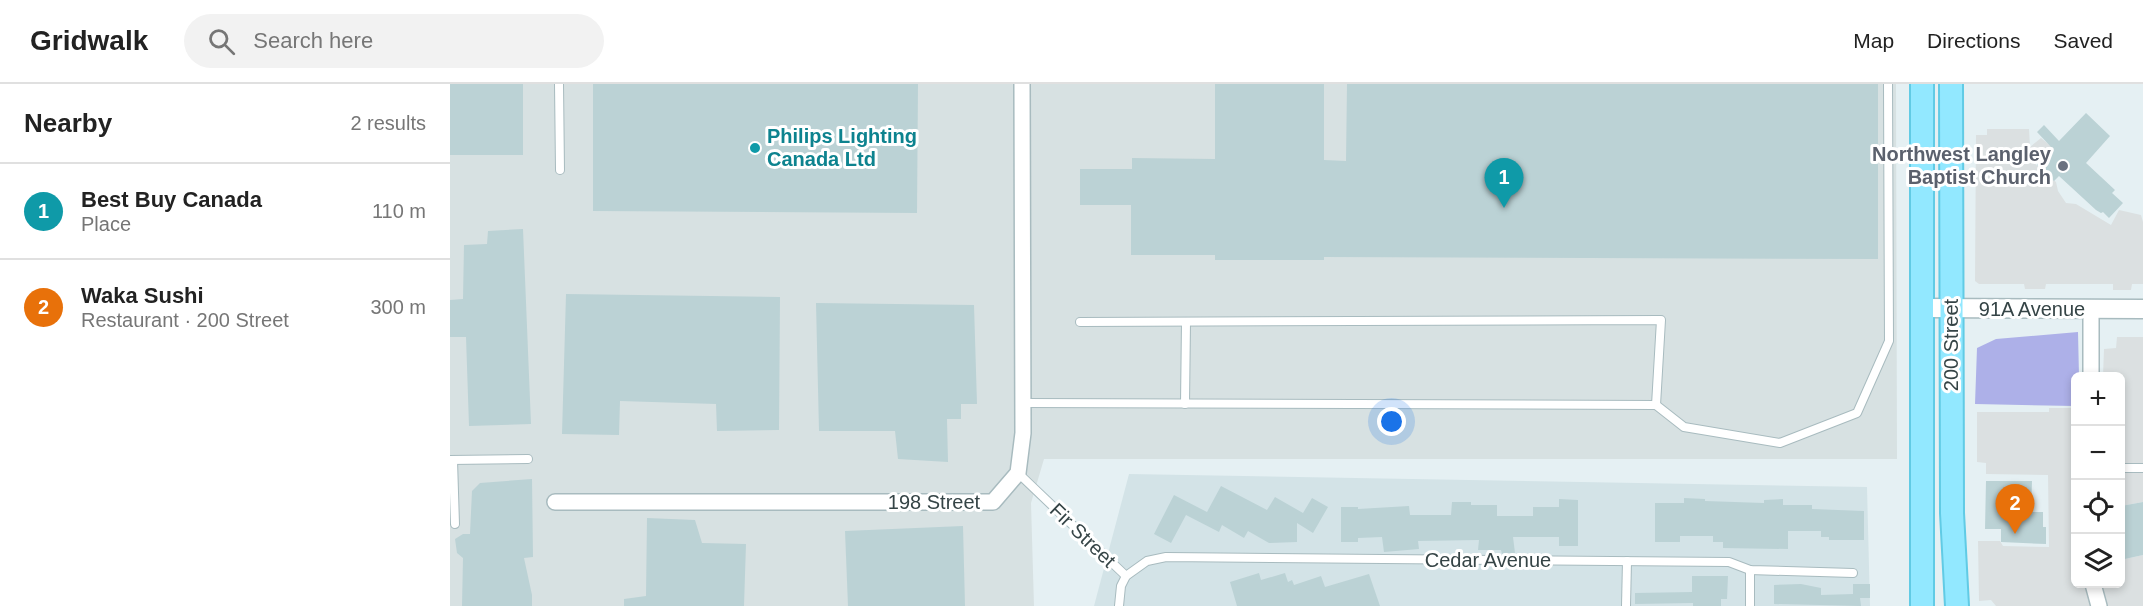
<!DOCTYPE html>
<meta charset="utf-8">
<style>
:root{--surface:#fff;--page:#f2f2f2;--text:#222;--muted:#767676;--line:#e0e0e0;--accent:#111827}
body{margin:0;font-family:Helvetica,sans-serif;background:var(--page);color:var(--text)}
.controls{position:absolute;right:18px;bottom:18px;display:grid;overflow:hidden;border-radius:9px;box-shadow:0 3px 9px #0003}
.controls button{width:54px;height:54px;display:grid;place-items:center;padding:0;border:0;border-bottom:2px solid var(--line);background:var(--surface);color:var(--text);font:30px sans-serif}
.you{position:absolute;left:942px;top:338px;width:21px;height:21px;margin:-15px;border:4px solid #fff;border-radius:50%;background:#1a73e8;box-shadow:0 0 0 9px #1a73e833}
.badge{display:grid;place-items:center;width:39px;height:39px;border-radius:50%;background:var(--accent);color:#fff;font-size:20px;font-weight:700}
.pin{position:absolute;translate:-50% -50px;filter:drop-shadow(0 2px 3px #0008)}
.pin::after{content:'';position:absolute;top:32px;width:21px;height:18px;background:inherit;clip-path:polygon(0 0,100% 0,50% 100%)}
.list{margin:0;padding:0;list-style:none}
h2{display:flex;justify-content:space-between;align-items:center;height:78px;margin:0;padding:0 24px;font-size:26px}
h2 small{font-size:20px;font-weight:400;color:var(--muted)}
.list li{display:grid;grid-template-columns:39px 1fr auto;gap:18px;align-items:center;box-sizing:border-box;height:96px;padding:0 24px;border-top:2px solid var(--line)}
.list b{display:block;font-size:22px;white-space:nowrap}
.list p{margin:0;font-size:20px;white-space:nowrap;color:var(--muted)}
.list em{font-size:20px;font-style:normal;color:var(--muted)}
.icon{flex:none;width:33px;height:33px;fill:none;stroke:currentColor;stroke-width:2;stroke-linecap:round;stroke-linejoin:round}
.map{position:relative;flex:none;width:1693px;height:522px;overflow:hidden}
header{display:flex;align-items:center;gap:36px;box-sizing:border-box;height:84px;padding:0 30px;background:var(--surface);border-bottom:2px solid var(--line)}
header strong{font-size:28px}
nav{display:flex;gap:33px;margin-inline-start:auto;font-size:21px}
.search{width:420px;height:54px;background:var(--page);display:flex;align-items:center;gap:15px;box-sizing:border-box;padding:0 21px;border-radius:33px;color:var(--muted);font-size:22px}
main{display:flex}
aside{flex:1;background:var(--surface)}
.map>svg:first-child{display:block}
.residential{fill:#d3e3e7}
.industrial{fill:#d7e1e2}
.green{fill:#adb0e8}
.parking{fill:#dbe0e1}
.building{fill:#bbd2d5}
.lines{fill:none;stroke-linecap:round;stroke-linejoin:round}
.service-casing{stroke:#a8bbbf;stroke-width:10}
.minor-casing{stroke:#a8bbbf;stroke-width:18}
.tertiary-casing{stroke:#a8bbbf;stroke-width:21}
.primary-casing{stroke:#61cbe5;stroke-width:26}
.service{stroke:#fff;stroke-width:8}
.minor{stroke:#fff;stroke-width:15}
.tertiary{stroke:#fff;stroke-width:18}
.primary{stroke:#92e8ff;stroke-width:22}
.culture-dot{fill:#0f9aa8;stroke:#fff;stroke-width:2}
.worship-dot{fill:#6b7280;stroke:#fff;stroke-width:2}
.labels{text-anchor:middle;stroke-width:6;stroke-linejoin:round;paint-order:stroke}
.culture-label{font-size:20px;font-weight:bold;fill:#0d838f;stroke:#fff;text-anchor:start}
.worship-label{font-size:20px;font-weight:bold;fill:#5b616d;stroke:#fff;text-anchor:end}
.street-label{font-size:20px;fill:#354446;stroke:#fff}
</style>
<header>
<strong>Gridwalk</strong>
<div class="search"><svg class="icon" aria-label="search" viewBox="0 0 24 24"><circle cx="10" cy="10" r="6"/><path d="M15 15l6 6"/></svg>Search here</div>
<nav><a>Map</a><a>Directions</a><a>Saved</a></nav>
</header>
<main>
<aside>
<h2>Nearby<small>2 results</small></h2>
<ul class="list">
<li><span class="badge" style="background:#0f9aa8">1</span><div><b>Best Buy Canada</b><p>Place</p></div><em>110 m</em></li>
<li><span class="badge" style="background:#e8710a">2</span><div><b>Waka Sushi</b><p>Restaurant · 200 Street</p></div><em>300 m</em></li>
</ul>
</aside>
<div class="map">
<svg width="1693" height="522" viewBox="0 0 1693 522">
<rect width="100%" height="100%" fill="#e5f0f3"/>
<path class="residential" d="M679,390L1417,403L1420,522H644Z"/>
<path class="industrial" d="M0,0H1446L1447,375H594L581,419L584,522H0Z"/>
<path class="green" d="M1628,248L1629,292H1626L1625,322L1525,320L1527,264L1546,255Z"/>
<g class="parking">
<path d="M1537,45H1579L1580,63L1591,54L1602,63L1596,70L1593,68L1584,79L1606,98L1608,107L1616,119L1626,120L1661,141L1669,126L1691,131L1693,138V200H1682L1681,206H1663V200H1596L1595,205H1575L1574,200H1529L1525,197L1526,51H1537Z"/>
<path d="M1667,253H1693V418L1671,422L1670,292H1653L1654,265L1666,264Z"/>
<path d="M1599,324H1625L1626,500H1670L1671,455L1675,475L1693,471V522H1546L1541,516L1529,517L1528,457H1550L1553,462L1599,463L1598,391L1536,390V379L1527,378V328H1599Z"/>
</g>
<g class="building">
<rect x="0" y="0" width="73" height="71"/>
<path d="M143,0H468L467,129L143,127Z"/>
<path d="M765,0H874V76L896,77L897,0H1428V175L874,173V176H765V171H681V121H630V85H682V74L765,75Z"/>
<path d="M1636,29L1660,52L1636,79L1665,106L1662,109L1673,119L1659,134L1653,128L1651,129L1646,126L1609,92L1604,97L1587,81L1602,64L1587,48L1594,41L1609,57Z"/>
<path d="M73,145L81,340L19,342L16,253H0V216L13,215L14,161L37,160L38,147Z"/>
<path d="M116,210L330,213L329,346L267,347L266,320L170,317L169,351L112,350Z"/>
<path d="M366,219L524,221L527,320H511V335H497L498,378L448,375L445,347H369Z"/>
<path d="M82,395L83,473L74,474L82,511V522H12L13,474L7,469L5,455L13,450H20L22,407L30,399Z"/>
<path d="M1536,397H1582L1581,428H1593V443H1596V460L1551,458V445H1535Z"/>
<path d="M771,402L817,426L825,413L853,429L862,414L878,423L863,449L847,439V458L819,459L798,447L794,454L772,441L769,448L736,431L721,459L704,450L724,411L757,428Z"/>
<path d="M1234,414L1255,415V417L1314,419V416L1333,415V421H1362V425L1414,427V456H1379V453H1371V447H1338V465L1273,464V458H1263V452H1230V458H1205V419H1234Z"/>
<path d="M1109,415L1128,416V462H1109V453H1063L1065,469L1061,470H1052L1051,466H1028L1029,456L968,457L969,465L934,468L932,453L908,454V458H891V423H908V425L959,422L960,431H1001L1002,418H1021V421H1047V432H1083V423H1109Z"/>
<path d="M1693,418V471L1675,475L1671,455V422Z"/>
<path d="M197,434L245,436L252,459L296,460L294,522H174V515L196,512Z"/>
<path d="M513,442L515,522H398L395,447Z"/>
<path d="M809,489L811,496L835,489L838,498L842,496L844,501L871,492L875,503L919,490L930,522H787L780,498Z"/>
<path d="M1242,492H1278L1277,515H1271V522H1243V519L1185,520V509L1242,508Z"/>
<path d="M1351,500L1371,504V511L1403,510V500H1420V514H1410L1411,522L1324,520V501Z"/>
</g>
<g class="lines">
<g class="service-casing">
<g id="service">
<path d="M109,0L110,86"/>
<path d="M630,238L1211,236L1206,321"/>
<path d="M573,319L1206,321L1234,343L1330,359L1407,329L1439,257L1438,0"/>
<path d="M735,320L736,238"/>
<path d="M0,376L78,375"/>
<path d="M3,376L5,440"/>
<path d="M1670,384H1693"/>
<path d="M568,389L676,492L671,502L669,522"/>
<path d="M676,492L697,477L716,473L1279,478L1300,486L1403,489"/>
<path d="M1176,522L1177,477"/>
<path d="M1300,522V486"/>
</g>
</g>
<g class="minor-casing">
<g id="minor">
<path d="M1641,292V225"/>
<path d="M105,418H543L568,389L573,349L572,0"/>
<path d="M1643,500L1649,522"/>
</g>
</g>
<g class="tertiary-casing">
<path id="tertiary" d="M1471,224L1693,225"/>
</g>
<g class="primary-casing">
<g id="primary">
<path d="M1501,0L1502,429L1507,522"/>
<path d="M1472,522V0"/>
</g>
</g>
<use href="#service" class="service"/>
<use href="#minor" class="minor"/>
<use href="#tertiary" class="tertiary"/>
<use href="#primary" class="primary"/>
</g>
<circle class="culture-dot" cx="305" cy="64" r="6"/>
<circle class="worship-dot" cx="1613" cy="82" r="6"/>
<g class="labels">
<g class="culture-label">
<text x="317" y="59">Philips Lighting<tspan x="317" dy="23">Canada Ltd</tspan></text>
</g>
<g class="worship-label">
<text x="1601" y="77">Northwest Langley<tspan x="1601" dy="23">Baptist Church</tspan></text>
</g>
<g class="street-label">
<text x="1582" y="232">91A Avenue</text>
<text transform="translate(1501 261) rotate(-90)" y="7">200 Street</text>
<text x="484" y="425">198 Street</text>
<text transform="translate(633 451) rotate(44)" y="7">Fir Street</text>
<text x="1038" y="483">Cedar Avenue</text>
</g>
</g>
</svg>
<div class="controls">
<button>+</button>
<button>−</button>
<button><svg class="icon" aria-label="locate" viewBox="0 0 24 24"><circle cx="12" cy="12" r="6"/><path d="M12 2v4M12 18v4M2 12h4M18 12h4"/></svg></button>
<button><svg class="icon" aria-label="layers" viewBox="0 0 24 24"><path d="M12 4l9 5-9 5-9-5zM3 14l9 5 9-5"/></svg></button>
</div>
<div class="you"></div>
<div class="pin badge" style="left:1054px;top:124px;background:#0f9aa8">1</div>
<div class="pin badge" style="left:1565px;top:450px;background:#e8710a">2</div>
</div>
</main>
